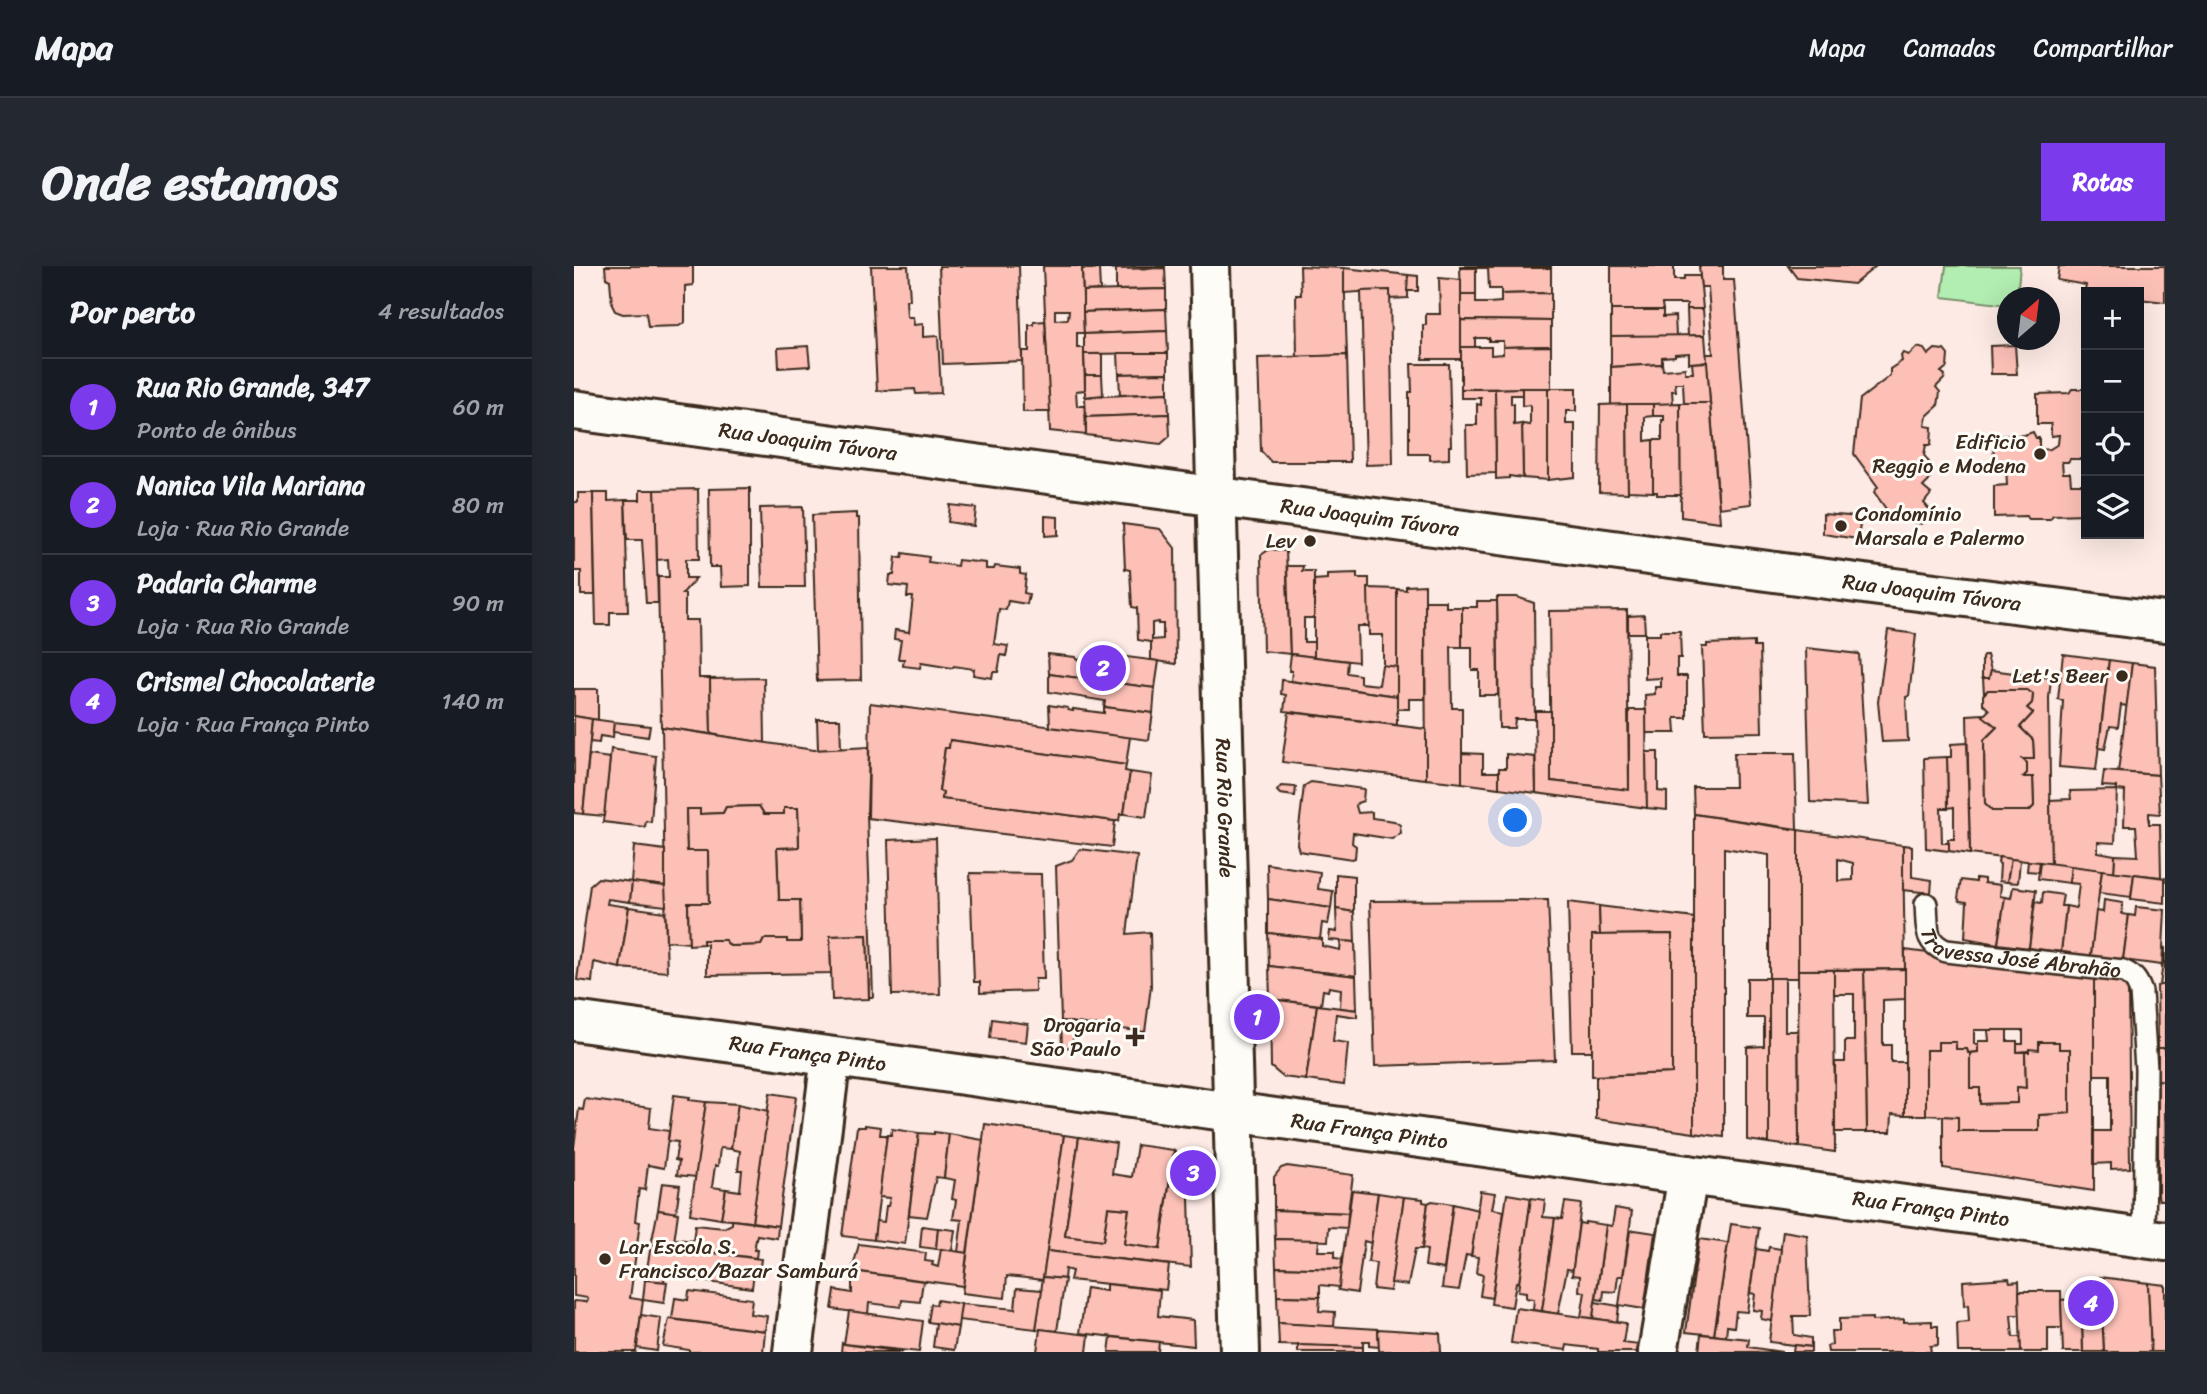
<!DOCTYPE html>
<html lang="pt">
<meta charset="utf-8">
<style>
:root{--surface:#171b24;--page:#242831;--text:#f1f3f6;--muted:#9ea1a6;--line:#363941;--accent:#7c3aed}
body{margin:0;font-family:Sriracha,sans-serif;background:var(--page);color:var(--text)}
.controls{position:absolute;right:21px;top:21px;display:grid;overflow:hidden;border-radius:0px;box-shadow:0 7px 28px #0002}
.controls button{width:63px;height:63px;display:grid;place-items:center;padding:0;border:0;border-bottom:2px solid var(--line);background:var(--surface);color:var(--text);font:35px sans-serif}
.compass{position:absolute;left:1423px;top:21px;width:63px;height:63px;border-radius:50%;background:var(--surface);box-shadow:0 7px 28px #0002;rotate:28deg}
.you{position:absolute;left:942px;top:555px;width:24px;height:24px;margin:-18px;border:5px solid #fff;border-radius:50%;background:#1a73e8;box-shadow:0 0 0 10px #1a73e833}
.badge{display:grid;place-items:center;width:46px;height:46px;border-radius:50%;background:var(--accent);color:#fff;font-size:23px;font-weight:700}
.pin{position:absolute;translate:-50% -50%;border:4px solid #fff;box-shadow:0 2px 7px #0006}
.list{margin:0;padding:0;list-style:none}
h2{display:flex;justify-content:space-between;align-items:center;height:91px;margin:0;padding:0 28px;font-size:30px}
h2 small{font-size:23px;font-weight:400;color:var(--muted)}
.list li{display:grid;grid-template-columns:46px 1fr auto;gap:21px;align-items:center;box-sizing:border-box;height:98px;padding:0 28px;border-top:2px solid var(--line)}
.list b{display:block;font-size:26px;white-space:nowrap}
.list p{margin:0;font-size:23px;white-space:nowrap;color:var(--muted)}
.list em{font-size:23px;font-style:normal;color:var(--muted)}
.icon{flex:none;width:38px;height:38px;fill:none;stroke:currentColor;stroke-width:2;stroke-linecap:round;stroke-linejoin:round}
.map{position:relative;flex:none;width:1591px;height:1086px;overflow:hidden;border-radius:0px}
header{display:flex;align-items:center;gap:42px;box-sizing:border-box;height:98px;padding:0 35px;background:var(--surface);border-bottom:2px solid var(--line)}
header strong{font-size:33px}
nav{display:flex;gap:38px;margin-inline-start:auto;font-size:24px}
.intro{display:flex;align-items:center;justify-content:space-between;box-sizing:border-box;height:168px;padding:0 42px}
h1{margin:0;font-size:49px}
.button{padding:18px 32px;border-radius:0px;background:var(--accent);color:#fff;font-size:24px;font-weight:700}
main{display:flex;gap:42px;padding:0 42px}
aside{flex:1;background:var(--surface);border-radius:0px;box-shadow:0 7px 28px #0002}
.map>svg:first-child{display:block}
.green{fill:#b2edb1;stroke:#768c68;stroke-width:2}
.building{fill:#fcc0b7;stroke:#3b2a1e;stroke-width:2;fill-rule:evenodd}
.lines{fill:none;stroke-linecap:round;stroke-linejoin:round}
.service-casing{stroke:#3b2a1e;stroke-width:26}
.minor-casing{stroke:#3b2a1e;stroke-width:44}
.service{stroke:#fdfcf7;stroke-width:21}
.minor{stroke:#fdfcf7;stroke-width:38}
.poi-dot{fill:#3b2a1e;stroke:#fdfcf7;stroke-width:2.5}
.labels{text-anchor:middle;stroke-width:6;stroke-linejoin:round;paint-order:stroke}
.street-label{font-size:21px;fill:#3b2a1e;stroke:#fdfcf7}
.poi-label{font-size:21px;fill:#3b2a1e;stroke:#fdfcf7;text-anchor:end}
</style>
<header>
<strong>Mapa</strong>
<nav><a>Mapa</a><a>Camadas</a><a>Compartilhar</a></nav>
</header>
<div class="intro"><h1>Onde estamos</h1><a class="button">Rotas</a></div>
<main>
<aside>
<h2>Por perto<small>4 resultados</small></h2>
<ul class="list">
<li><span class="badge">1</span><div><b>Rua Rio Grande, 347</b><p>Ponto de ônibus</p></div><em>60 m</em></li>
<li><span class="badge">2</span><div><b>Nanica Vila Mariana</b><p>Loja · Rua Rio Grande</p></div><em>80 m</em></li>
<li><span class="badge">3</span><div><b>Padaria Charme</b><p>Loja · Rua Rio Grande</p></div><em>90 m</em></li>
<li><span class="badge">4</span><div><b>Crismel Chocolaterie</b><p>Loja · Rua França Pinto</p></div><em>140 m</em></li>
</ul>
</aside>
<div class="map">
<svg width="1591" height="1086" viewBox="0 0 1591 1086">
<rect width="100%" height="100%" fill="#fdeae4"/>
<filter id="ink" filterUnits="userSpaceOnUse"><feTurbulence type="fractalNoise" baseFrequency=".0143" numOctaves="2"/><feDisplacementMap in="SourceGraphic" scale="14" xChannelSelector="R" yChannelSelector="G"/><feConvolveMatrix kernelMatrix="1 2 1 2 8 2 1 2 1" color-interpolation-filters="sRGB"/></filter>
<g filter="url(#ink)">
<path class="green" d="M1372,0H1446L1443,31L1434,32L1433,39L1368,31Z"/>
<g class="building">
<path d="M31,0H119V19L111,20V56L105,60L74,61L72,47L49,48L41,45L38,39L36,14L32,12Z"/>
<path d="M297,0H334L336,34H332L333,51H339L340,59L349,58V71L364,70L367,127L342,128L341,123L303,125Z"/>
<path d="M365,0H445L448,95L369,98Z"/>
<path d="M469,0H508L510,67H503V82H510L511,124L502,125L503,140H511L512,169L476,165ZM481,44H495L494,53L481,54Z"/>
<path d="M508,0H591V2L508,3Z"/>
<path d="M726,0L770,2L773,89L723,91L722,29H727Z"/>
<rect x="886" y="0" width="91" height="2"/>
<path d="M1037,0H1100V14H1110V10H1126L1129,43H1113V38H1088L1089,44H1037Z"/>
<path d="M1125,0H1149V14H1160L1177,238L1145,242L1132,88H1139L1134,21H1127Z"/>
<path d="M1214,0H1302L1280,18L1223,12Z"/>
<path d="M1485,0H1591V36L1565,33V26L1511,25L1512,19L1483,14Z"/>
<path d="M591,2L592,23L542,24V3Z"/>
<path d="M770,2L834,9V32L815,33L816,24L770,27Z"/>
<path d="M886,2H902V29H887Z"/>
<path d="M914,2H977V27L927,28V23H915Z"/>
<path d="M508,3H525L526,24L509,25Z"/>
<path d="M834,9L844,10V25H833Z"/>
<path d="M865,12L887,14V93H849V59H852V48H866Z"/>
<path d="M592,23V43L509,46V25Z"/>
<path d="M816,24L819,198L792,199L787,25Z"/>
<path d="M977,27V55L887,54V29H902V37H915L927,36V28Z"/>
<path d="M592,43L593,65L510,68L509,46Z"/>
<path d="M1113,43H1129L1131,69L1114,70Z"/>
<path d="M1037,44H1089V51L1101,50L1102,70H1037Z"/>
<path d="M887,54L977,55V80L929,81V75H915V72H901V81H887Z"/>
<path d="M471,55L476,146H449L448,85H455V59H460V56Z"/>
<path d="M593,65L594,87L510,88V68Z"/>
<path d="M1131,69L1133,96L1115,97V87L1101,88V90L1088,91V98L1037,101V70Z"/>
<path d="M1441,79L1443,108H1417L1416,80Z"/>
<path d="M234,80L236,100L205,102L204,82Z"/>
<path d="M977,80V122L887,123V81H917V89L929,88V81Z"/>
<path d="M1343,81L1350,83L1354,89L1361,83L1370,84L1374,89L1373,101L1367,106L1371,109L1370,113L1362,121L1366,126L1364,140L1353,150L1351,160L1358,161L1357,179H1352L1350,189L1358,201L1355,215L1349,221L1357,228L1350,237L1355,243L1353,252L1315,247L1300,226L1304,221L1280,188L1286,133L1316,110V103L1328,95L1327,90L1329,87L1335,89Z"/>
<path d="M544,87H594V107L545,108Z"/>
<path d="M510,88H528V109H511Z"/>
<path d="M773,89L776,196H697L687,185L684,92Z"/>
<path d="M1133,96L1136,137H1110L1109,117H1101L1102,125H1098L1099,138L1037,139V101L1088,98L1089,104L1111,102V107H1119L1118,97Z"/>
<path d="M837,98H875L877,180H875V193L856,194V188H835V126H838Z"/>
<path d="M594,107V127L546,129L545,108Z"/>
<path d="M511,109H528L529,129L511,131Z"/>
<path d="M948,122H974V214L949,212L948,158L956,159V139L948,140Z"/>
<path d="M948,122V129H937V138H940V159L948,158L949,212L935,210V212L922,213L921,123Z"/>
<path d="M974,122H1002V145H992V158H1001V211L974,214Z"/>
<path d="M887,123H921L922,207L893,208L892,159H903V138L907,139V132H887Z"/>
<path d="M1498,123H1512V207V203L1509,204V193H1496L1494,196H1488L1489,207H1496L1497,218H1510L1511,248L1479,249L1476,253H1455L1452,250L1420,251V220L1433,219L1432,200L1420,201L1419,170L1450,169L1459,166L1462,172H1465V184L1476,183L1484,178L1485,169L1477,170V158H1463V128L1495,127Z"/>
<path d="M594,127L595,148L512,151L511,131Z"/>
<path d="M1106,137L1107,229H1083V226H1079V174H1088V154H1090V150H1079V138Z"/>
<path d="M1106,137H1136L1146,256L1107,251Z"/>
<path d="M1053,138L1054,227L1025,226L1026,139Z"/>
<path d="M1053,138H1079V150L1071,151V175L1079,174V226L1054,225Z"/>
<path d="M595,148L596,170L587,178L512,169V151Z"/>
<path d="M176,222V320L147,321L146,301H136L135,223Z"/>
<path d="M124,223L125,293H112V312H122L108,328H111V354H124L125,412H136L137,468L87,461L84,311H95L94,293L83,294L81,224Z"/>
<path d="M66,224H81L84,337H72L68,274H53L51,234H66Z"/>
<path d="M4,227H19L21,329H7V305H0V236H4Z"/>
<path d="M19,227H34V235L51,234L54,346H36V359H22Z"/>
<path d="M376,239L402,242L400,260L374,256Z"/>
<path d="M229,241L231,321H188L186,242Z"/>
<path d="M282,247V252H285L287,414L243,415L238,249Z"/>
<path d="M1315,247L1353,252L1348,258L1339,256L1333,250L1328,255L1320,253Z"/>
<path d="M1249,248L1287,251L1284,273L1249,268Z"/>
<path d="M471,250L484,251V269L471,270Z"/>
<path d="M549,258L586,263L601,282L602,398L577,394V376L564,374L563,342L558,341L556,304L551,303ZM584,356V358H589V373L578,374V357Z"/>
<path d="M696,283L712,285L716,388L689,385L687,289Z"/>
<path d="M329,287L355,291L354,296L383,300L384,294L412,297V303H420L421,300L446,303V308L452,309L450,327L455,328L453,338L434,335L432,344L425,343L420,378L434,380L432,390L427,389L424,406H419L418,412L399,409L400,403L380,400L378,402L347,397L346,402L329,400L330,393H324L327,374L320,373L321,364L335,366L339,331H333L334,321L315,319L316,309H320L322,291L328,292Z"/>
<path d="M713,300H729L728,305H740V352H730V376H740V391L716,388Z"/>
<path d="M783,307V312H795V360H783L784,396L740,391V314L753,313V308Z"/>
<path d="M851,319V433H835V443H823V323L832,324V320Z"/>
<path d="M794,322L823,323V401L809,400V369H795Z"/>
<path d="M923,331H943L960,337L961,453H941L940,462H925Z"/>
<path d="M851,335H872V341H888V381H877L878,442H888V517L852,513Z"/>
<path d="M903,335H923L924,429H905V404H898V381H888V341H903Z"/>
<path d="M1053,344L1055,524L977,515L975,345Z"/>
<path d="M1070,349L1071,367H1054V350Z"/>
<path d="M1314,364L1342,368L1335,430L1332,431L1334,475L1308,476L1304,436Z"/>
<path d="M1086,365H1106L1107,392H1103V410H1113V452H1101L1102,467H1072L1071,429L1081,428V421H1087V412L1071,413V369H1086Z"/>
<path d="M1180,376V381H1186L1188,466L1131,467L1128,381H1133V378Z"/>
<path d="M1232,382L1285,388L1294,539L1236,536Z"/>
<path d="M474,388L501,391L502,393L507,394V392L536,396L537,389L585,395L581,422L475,408Z"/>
<path d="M717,388L774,395L773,407L786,409V417L805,419L808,399L823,401V430L717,415L718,405H715Z"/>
<path d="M1489,388L1535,394L1522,504L1485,501L1489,435L1484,433Z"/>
<path d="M1410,389H1413L1417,404L1415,412H1408V392Z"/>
<path d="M1535,394L1558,397L1553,440L1547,439L1544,461L1536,460L1531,483L1525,482Z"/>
<path d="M1558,397L1581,400L1584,509L1544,506Z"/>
<path d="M1417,404L1477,412L1475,432L1477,598L1396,588L1393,449L1410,448L1423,461L1410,474L1411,538L1418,545H1455L1460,540L1459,511H1449L1453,507V497L1448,493H1460L1459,474L1446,461L1459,447L1453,442L1458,437L1459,428L1453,424H1414L1410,428L1409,412H1415Z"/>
<path d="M475,408L581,422L579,447L530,441L531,435L475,426Z"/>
<path d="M190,412L191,477L137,468L136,413Z"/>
<path d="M708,414L823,430V459L710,445L712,429L707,428Z"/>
<path d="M0,423H24V454L0,450Z"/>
<path d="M1414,424H1453L1459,428L1458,437L1453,442L1459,447L1446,461L1459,474L1460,493H1448L1453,497V507L1449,511H1459L1460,540L1455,545H1418L1411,538L1410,474L1423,461L1409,450L1415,444L1409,438V429Z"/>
<path d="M296,437L556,471L552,499L376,474L375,482H371L365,525L369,526L368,533L541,555L538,581L294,552Z"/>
<path d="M475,439L494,442V444L499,445V443L530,447V441L579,447L575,474L476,461Z"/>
<path d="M1055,444H1072L1073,542L962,527L961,445H977V515L1055,524Z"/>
<path d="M715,446L852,463V513L708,496Z"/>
<path d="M0,450L18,453L9,548L0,547Z"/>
<path d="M18,453L40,456L39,472L26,470L25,477L16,476Z"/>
<path d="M243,453H266L267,483L244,484Z"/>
<path d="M40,456L76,460L74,471L39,466Z"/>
<path d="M88,461L240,484L295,481L293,548L299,731H295L293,669L256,670L257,707L133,709V678H129V674H151L156,680L187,679L190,673H213V676H227L226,634H205L203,582L225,581L224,542H210V548H190L185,540L152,541L149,547L126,548V543H112L113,585H134L135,637H114L115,677L92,675Z"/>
<path d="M376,474L552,499L551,505L556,506L550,548H546L545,555H541L368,533L369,526L365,525L371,482H375Z"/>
<path d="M1393,477L1396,588L1375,585L1374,573H1380V541L1374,542L1373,491H1377V478Z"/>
<path d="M37,483L82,490L77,556L72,555L71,561L29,556Z"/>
<path d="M1072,486H1084V525L1093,526V544L1073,542Z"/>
<path d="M888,487L909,488V506H925V522L888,517Z"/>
<path d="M1160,487H1221L1223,563L1120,548L1119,521H1161Z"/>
<path d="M932,488L961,491L962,527L925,522V502H932Z"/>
<path d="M15,489L36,492L30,550L9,548Z"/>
<path d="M1373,491L1374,542H1367L1368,577H1375V585L1352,582L1350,492Z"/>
<path d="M1530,505L1584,509L1586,548L1575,547V558H1586L1587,611L1540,606L1541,589L1564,590L1562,560H1550L1551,525L1543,524V521L1528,520Z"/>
<path d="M556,506L578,509L572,551L550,548Z"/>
<path d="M737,516L790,523L789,535L783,537L782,540L784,547L798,546V552L820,555L826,559L827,567L818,573L779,567L778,577L782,580L781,592L778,593L725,585L723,578L730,520Z"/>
<path d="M707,520L722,521L721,530L706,528L703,525Z"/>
<path d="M1543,524L1541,577L1524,576V586L1541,589L1540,606L1477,598L1476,534L1497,533L1496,525Z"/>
<path d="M185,540L190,548H210V542H224L225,581L203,582L205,634H226L227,676H213V673H190L187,679L156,680L151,674H129V678L115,679L114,637H135L134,585H113L112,543H126V548L149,547L152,541Z"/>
<path d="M1120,548L1224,564V712H1195V589L1150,582V871L1120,867Z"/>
<path d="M1224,564L1329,579L1331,703L1224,704ZM1264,593L1279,597V614L1264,615Z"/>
<path d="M362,572L366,728L318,729L314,574Z"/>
<path d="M1329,579L1338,580V611L1358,614L1357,627L1329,624Z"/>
<path d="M60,580L91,584V620L57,616Z"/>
<path d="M506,583L563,590L553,668L576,666L577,720L571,766L487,755L482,600L498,594Z"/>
<path d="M1425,591L1437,593L1433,616L1425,615L1426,598L1424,597Z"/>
<path d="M1437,593L1446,594L1444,617L1433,616Z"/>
<path d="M1454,595L1466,596L1465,606L1453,605Z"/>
<path d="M1466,596L1497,600L1495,617L1464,613Z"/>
<path d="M693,598L746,606L744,623L759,625L757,642L694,633Z"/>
<path d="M1497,600L1528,604L1517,690L1487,686L1492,640L1502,642L1505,618L1495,617Z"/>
<path d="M1528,604L1560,608L1557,631L1525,627Z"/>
<path d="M396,607L467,608L470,713H461V725L406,727V716H400Z"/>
<path d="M762,608L780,610V646L762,643Z"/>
<path d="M1560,608L1591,612V637L1557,633Z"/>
<path d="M24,612L58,616L56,636L34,633L33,638L55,641L46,702L20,696L18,716L3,714L16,619Z"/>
<path d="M1402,612L1410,613V617L1427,619L1426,630L1431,631L1424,678L1391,672L1393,636L1386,635L1384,632L1387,614L1402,616Z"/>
<path d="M58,616L91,620L92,640L56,636Z"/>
<path d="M1439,621L1462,624L1455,682L1424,678L1431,631L1437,632Z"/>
<path d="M1469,626L1489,629L1487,640H1492L1487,686L1455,682L1461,636L1468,637Z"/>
<path d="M694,633L757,642L754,658L748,657L746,673L694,667Z"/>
<path d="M974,634L981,794L801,800L796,635Z"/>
<path d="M1530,634L1549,637L1548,648L1555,649L1549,694L1517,690L1522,645L1529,646Z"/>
<path d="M994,636L1025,640L1026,669H1018V785H998Z"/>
<path d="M1025,640L1120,652V867L1022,853V810L1098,807V668L1026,669Z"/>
<path d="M55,641L91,646L93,706L46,702Z"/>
<path d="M1562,641L1591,644L1588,701L1587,699L1549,694L1555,649L1561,650Z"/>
<path d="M762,643L780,646L781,676L755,674L756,665L763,666Z"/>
<path d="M694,667L748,673V680L766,684L767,675L781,676L782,710L695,700Z"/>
<path d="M1098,668V807L1018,810V669Z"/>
<path d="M293,669L295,733L258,734L256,670Z"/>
<path d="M1591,681V719H1586Z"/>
<path d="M1331,684L1520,709V925L1369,902V849L1384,851V865H1465V849L1496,847V783H1485V776H1465V784L1443,786V778H1449V764H1400V778H1404V786L1394,787L1393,783H1382V776H1364V784H1352V849H1331Z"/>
<path d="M695,700L782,710L783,744L766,742L767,723L755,721L754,725L749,724L747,739L696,733Z"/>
<path d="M1331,703V733L1309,734V779H1317V796H1331V849L1318,848L1317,866H1293L1290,704Z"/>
<path d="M1224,704H1260L1261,886L1225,881Z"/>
<path d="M1260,704H1290L1293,866H1261V796H1271V775H1280V728H1260Z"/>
<path d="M1520,709L1554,716L1556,902L1537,903V897L1520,898V865H1536V809H1520Z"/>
<path d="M1173,712H1195V877L1173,874V781L1190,780V752H1173Z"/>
<path d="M1195,712H1211V765H1224L1225,881L1195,877Z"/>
<path d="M1586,719H1591V782H1584L1583,720Z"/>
<path d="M696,733L743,739L732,814L709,811L697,801Z"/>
<path d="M743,739L783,744V751L762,748L759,775L774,777L770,819L732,814Z"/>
<path d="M418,753L454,758L452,776L416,772Z"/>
<path d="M487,755L501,757L498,782L488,781Z"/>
<path d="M1414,764H1433V775H1443V786H1451L1452,822L1443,821V837L1406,838V822H1396V787L1404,786V775H1415Z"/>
<path d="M1364,776H1382V783H1393L1394,787H1396V822H1406V838L1443,837V821L1452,822L1451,786H1455V783L1465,784V776H1485V783H1496V847L1465,849V865H1384V851L1352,849V784H1364Z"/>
<path d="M1584,782H1591V815L1584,814Z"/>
<path d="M1584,814L1591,815V934H1585L1584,930Z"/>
<path d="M196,827L222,831L204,960L178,956Z"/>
<path d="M100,829L116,831L115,834L132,836L122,911L103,909L105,895L101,894L104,876L94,875Z"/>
<path d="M11,833L77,842L75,862L95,865L90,902L74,899L71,924L65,923L61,955L66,956L56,1032L69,1034L62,1086H0V1035L13,1036L14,1032L0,1030V881L5,843L9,844Z"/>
<path d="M132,836L164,838L157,883L146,882L144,900H141L138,921L152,923L147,953L116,948Z"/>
<path d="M164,838L194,845L178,956L147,953L152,923L166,925L168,904H164L166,885L157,883Z"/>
<path d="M411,858L490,869L469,1014L433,1010L431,1032L388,1027Z"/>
<path d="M291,859L307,861L306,869H313L300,974L268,970L283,861H291Z"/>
<path d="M318,863L345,867L331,978L300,974L302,955L310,956L312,940H314L316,932L305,931L313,869H317Z"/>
<path d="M360,866L375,868L370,912L362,911L353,951L335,949L345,867L360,868Z"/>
<path d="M375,868L409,874L393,987L384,986L388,954L379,953L382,934L378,933L381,914L370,912Z"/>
<path d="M490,869L505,871L491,970L529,975L534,941L555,943L550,978L586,983L600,884L614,897L617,1001L473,985Z"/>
<path d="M505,871L542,877L538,908L558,911L563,879L600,884L586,983L550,978L555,943L534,941L529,975L491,970Z"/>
<path d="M713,900L779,909L774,947L700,944V911L707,902Z"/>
<path d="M88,917L106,919L102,947L84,944Z"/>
<path d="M778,924L804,927L797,977L790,975L783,1027L764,1024Z"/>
<path d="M906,925L921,927L918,943L930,945L918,1032L906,1030L909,1009L902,1007L904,991L897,990Z"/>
<path d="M804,927L830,931L816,1025L799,1023L802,997L794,996Z"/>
<path d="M933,928L957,932L945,1017L942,1016L938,1041L917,1038Z"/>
<path d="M830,931L849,933V936L854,937L848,983H841L834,1019L817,1017Z"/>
<path d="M957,932L971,934L969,951L981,952L968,1045L959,1044L960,1033L952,1032V1026L944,1025Z"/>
<path d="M858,935L879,938L870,1003L851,1000L853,984L848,983L854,937Z"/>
<path d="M991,936L1007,938L999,1004L993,1003L984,1048L968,1045L981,952L988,953Z"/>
<path d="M879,938L904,944L897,990L892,989L885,1024L868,1022Z"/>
<path d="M1041,942L1058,945L1049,1010H1044L1042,1026L1030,1025L1029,1034L1022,1033L1032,959L1038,960Z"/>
<path d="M84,944L104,947L100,976L103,973L119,975L121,959L150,962L158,958V954L204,960L203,972L183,969L180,984H183L182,992L77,979Z"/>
<path d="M700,944L774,947L773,962L755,961L754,975L701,973Z"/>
<path d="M1011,956L1032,959L1019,1052L1007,1051L1011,1026L1005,1025L1006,1010L998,1009L1005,957L1011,958Z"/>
<path d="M1157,958L1185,962L1173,1046L1162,1045L1160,1061L1153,1060L1152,1071L1140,1069Z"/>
<path d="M348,960L364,962L362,983L346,981Z"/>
<path d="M364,962L381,964L378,985L362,983Z"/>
<path d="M1061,964L1081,967L1070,1043L1045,1039L1056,965Z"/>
<path d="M1209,965L1233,969L1236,1050H1219L1220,1069L1237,1072V1081L1195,1076Z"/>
<path d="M701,973L745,974L744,985H761V992L768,993L767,1003L702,1001Z"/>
<path d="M1125,973L1154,977L1140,1069L1112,1066Z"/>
<path d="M285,978L352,987L351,995L359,996L358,999L364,1001L367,983L393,987L389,1020L278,1005Z"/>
<path d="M77,979L187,993L185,1007L180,1006L178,1022L126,1015L128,1007L92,1002L90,1016L71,1014Z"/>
<path d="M1195,981L1207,983L1198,1055L1187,1053L1188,1045L1179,1044L1181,1028L1176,1027L1182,983L1194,985Z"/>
<path d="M473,985L595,999L592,1024L496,1014L498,1005L491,1003L490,1013L469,1011Z"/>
<path d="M702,1001L767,1003L765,1021L746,1019V1031L703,1030Z"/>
<path d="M278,1005L349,1015L346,1036L328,1034L327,1041L295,1037L294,1048L258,1043L261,1024L278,1027Z"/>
<path d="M469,1011L491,1013L483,1065L462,1063Z"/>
<path d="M1526,1011L1574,1017L1577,1086H1530Z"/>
<path d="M1435,1012L1436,1016L1445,1015L1446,1049H1437L1439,1071H1447V1086H1384L1383,1057L1395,1056L1394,1039L1390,1040L1389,1015Z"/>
<path d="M71,1014L93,1016L90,1037L69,1034Z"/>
<path d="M1574,1017L1591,1019V1086H1577Z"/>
<path d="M532,1018L586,1024L584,1050L619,1054L620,1080L506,1067L512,1022L532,1025Z"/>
<path d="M443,1022L468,1024L462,1063L384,1054L387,1038L441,1043Z"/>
<path d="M115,1025L178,1033L176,1048L193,1050L191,1065L98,1053L101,1032L114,1034Z"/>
<path d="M1445,1025H1487L1488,1062H1474V1086H1447Z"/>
<path d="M703,1030L746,1031L745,1045L761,1046L760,1061L704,1057Z"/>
<path d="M1527,1031L1530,1086H1509L1507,1032Z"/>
<path d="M1507,1032L1509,1086H1489L1487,1034Z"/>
<path d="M363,1034L387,1038L384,1061L354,1056L357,1038L362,1039Z"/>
<path d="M1021,1036L1045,1040L1043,1056L1019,1052Z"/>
<path d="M942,1042L1052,1057L1049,1077L1065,1079L1064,1086H1024V1083L993,1079L992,1084L937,1077Z"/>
<path d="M275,1045L349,1055L345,1086L270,1078Z"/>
<path d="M67,1049L87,1052L83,1085L63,1082Z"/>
<path d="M1298,1052V1055L1330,1053V1056L1358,1055V1060H1364V1079L1356,1080L1357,1086H1254L1253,1080L1258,1079L1257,1065H1265V1053Z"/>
<path d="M95,1053L191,1065L189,1086H115V1084L89,1080Z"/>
<path d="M362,1057L384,1061L380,1084L359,1081Z"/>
<path d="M704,1057L804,1063L805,1081L795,1080V1075H789V1081L705,1079Z"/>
<path d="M466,1063L515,1069L513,1086H463Z"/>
<path d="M804,1063L866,1067L867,1086L805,1085Z"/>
<path d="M1127,1068L1175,1073L1174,1081L1208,1086H1125Z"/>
<path d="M537,1071L585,1076L584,1086H535Z"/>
<path d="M268,1077L270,1078L329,1086H267Z"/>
<path d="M724,1079L789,1081V1086H724Z"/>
<path d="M1220,1079L1237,1081V1086H1219Z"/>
</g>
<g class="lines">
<g class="service-casing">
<g id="service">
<path id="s1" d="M1352,638C1354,659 1349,676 1372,685L1549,705C1560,710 1563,715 1567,726L1572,803L1570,973"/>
</g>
</g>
<g class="minor-casing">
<g id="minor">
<path id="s2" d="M636,0L666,1086"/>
<path id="s3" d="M0,144L1305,320L1591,356"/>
<path id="s4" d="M0,755L1591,975"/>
<path d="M219,1086L257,791"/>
<path d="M1084,1086L1114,909"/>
</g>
</g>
<use href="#service" class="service"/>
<use href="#minor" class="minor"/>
</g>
</g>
<g class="poi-dot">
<circle cx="1466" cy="188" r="7"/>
<circle cx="1267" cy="260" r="7"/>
<circle cx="736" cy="275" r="7"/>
<circle cx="1548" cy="410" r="7"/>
<path d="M557.5 760.5h7v7h7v7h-7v7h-7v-7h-7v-7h7z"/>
<circle cx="31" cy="993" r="7"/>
</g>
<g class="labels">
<g class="street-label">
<text dy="7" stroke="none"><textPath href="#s3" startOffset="236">Rua Joaquim Távora</textPath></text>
<text dy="7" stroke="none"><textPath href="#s3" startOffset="803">Rua Joaquim Távora</textPath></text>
<text dy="7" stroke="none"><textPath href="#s3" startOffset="1370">Rua Joaquim Távora</textPath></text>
<text dy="7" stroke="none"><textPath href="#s2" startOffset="542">Rua Rio Grande</textPath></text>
<text dy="7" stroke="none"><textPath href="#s1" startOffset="128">Travessa José Abrahão</textPath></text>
<text dy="7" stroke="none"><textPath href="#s4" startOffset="236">Rua França Pinto</textPath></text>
<text dy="7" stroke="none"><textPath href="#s4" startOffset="803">Rua França Pinto</textPath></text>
<text dy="7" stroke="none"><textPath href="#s4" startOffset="1370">Rua França Pinto</textPath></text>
</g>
<g class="poi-label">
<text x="1452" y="183">Edificio<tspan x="1452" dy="24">Reggio e Modena</tspan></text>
<text x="1281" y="255" text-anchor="start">Condomínio<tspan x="1281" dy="24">Marsala e Palermo</tspan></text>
<text x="722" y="282">Lev</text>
<text x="1534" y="417">Let's Beer</text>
<text x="547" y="766">Drogaria<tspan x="547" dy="24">São Paulo</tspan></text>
<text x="45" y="988" text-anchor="start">Lar Escola S.<tspan x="45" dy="24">Francisco/Bazar Samburá</tspan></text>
</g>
</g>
</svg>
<div class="controls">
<button>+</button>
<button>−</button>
<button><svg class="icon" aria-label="locate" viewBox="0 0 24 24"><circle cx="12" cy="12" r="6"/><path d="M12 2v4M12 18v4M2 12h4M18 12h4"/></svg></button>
<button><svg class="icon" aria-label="layers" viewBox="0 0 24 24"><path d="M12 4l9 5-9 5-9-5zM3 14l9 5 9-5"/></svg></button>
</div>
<svg class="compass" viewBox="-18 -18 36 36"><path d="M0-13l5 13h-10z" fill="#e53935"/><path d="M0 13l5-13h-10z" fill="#9ea1a6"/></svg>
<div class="you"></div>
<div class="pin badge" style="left:683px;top:751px">1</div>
<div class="pin badge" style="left:529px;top:402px">2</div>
<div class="pin badge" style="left:619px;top:907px">3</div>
<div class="pin badge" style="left:1517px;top:1037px">4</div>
</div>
</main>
